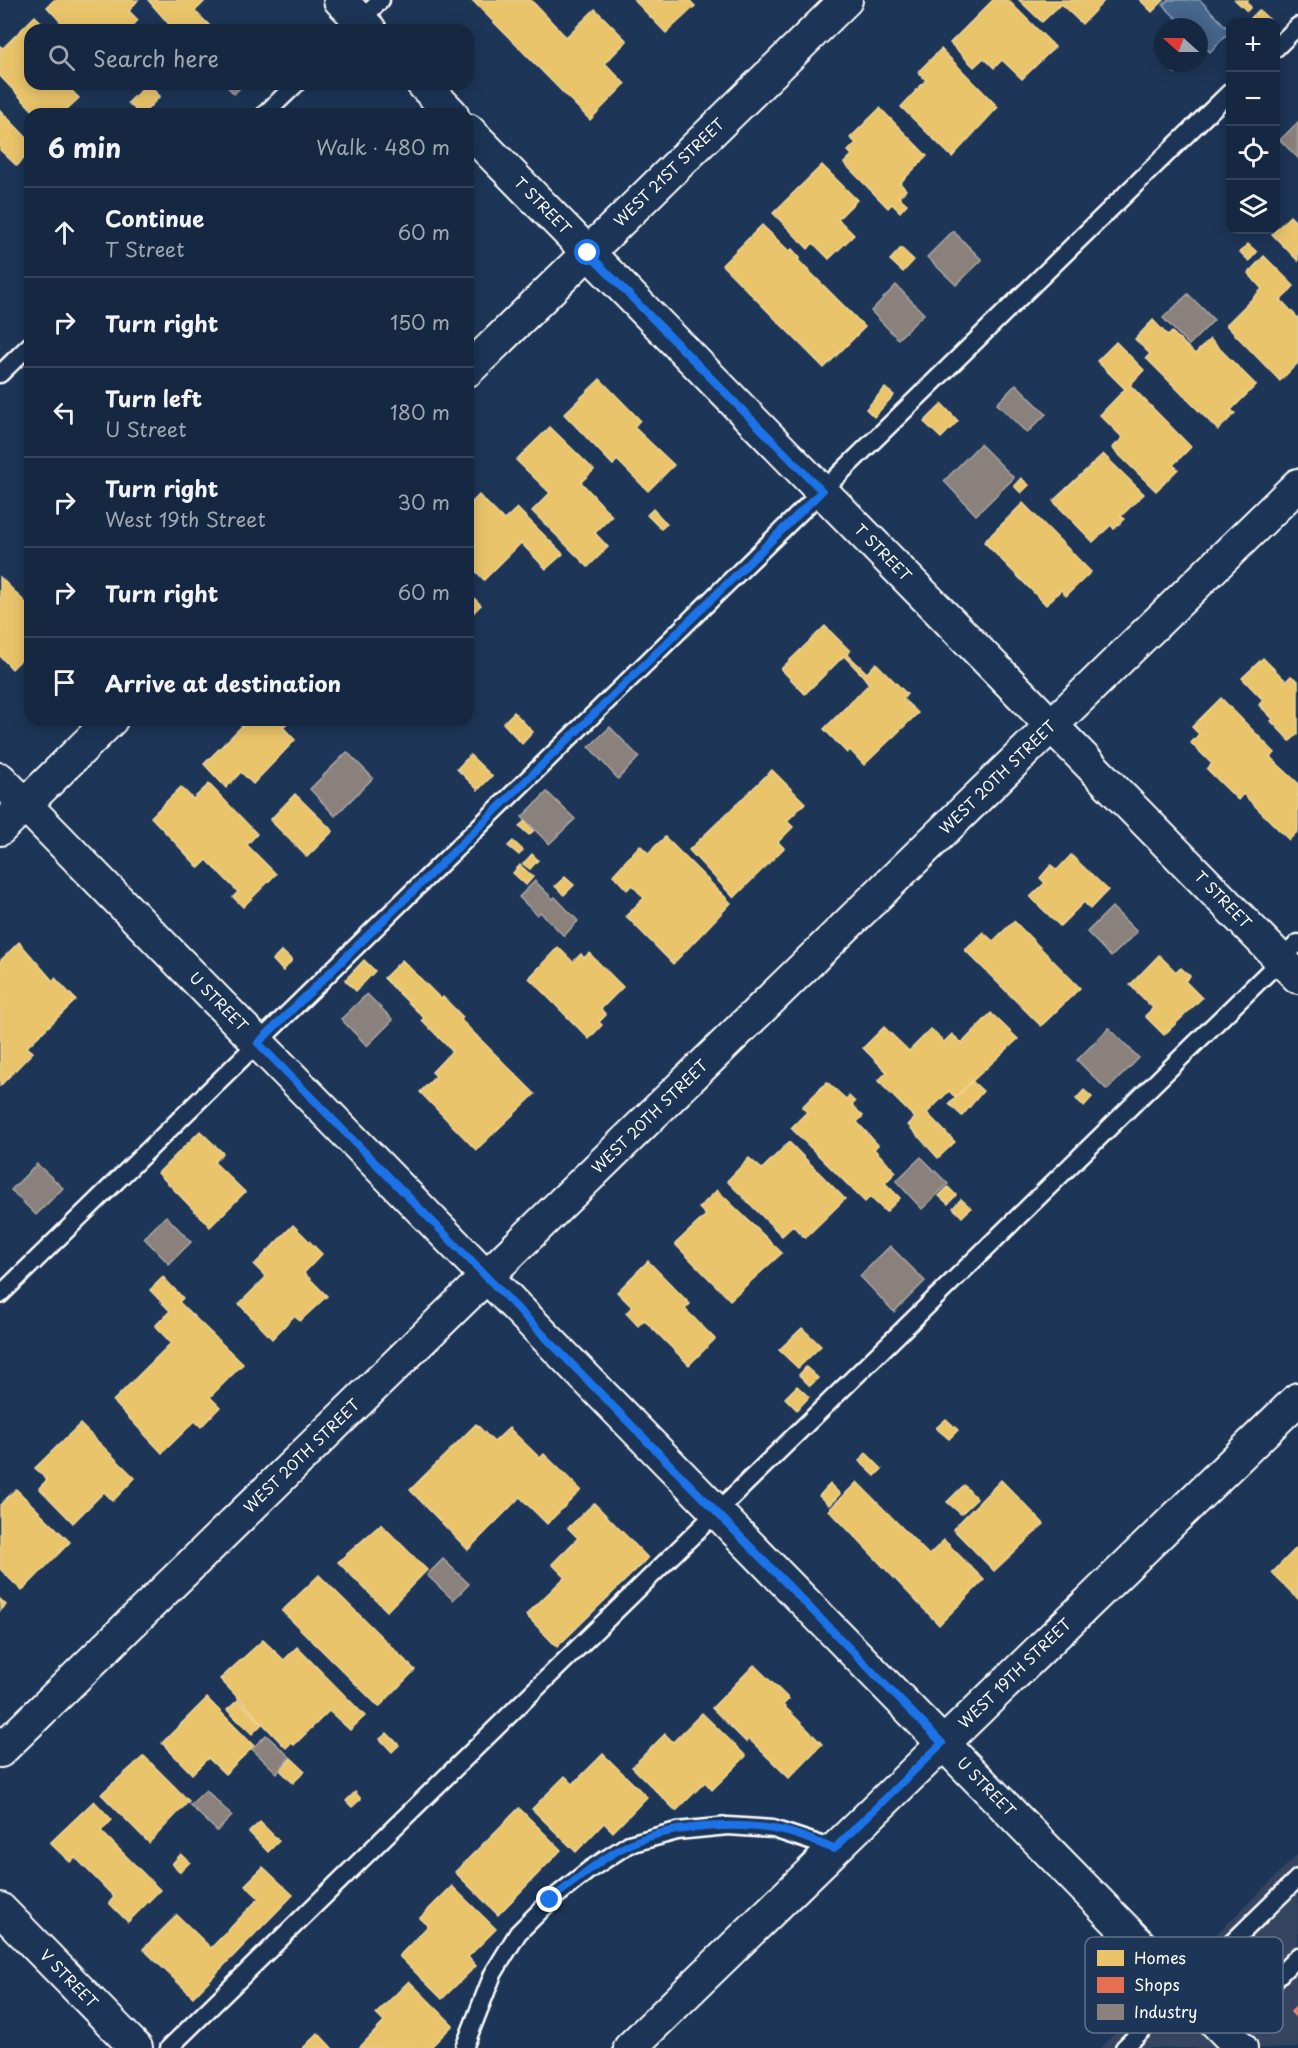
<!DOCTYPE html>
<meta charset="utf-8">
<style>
:root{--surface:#162841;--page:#23344c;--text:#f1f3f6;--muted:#9ea6b1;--line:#35445a}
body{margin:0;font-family:"Playpen Sans",sans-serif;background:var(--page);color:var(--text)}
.controls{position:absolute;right:18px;top:18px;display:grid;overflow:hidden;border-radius:12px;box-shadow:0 3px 15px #0003}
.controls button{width:54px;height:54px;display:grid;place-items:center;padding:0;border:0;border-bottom:2px solid var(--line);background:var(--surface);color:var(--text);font:30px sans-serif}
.compass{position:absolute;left:1154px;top:18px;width:54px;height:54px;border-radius:50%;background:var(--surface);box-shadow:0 3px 15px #0003;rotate:291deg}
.stop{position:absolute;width:18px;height:18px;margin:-14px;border:4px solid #1a73e8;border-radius:50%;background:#fff}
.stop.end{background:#1a73e8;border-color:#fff;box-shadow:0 2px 6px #0008}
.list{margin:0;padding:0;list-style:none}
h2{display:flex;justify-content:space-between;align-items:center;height:78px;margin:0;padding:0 24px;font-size:26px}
h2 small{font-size:20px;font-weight:400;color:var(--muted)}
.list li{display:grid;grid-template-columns:39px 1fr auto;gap:18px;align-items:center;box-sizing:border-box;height:90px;padding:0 24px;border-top:2px solid var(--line)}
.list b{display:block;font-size:22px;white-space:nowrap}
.list p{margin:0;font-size:20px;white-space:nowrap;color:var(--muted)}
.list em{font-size:20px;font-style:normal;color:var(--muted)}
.icon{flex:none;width:33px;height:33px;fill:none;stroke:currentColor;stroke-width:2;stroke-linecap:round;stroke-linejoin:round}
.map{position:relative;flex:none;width:1298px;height:2048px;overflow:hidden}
.search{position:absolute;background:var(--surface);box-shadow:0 3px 15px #0003;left:24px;top:24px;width:450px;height:66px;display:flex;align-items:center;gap:15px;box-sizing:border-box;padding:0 21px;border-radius:18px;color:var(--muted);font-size:22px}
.panel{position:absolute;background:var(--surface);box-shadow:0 3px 15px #0003;left:24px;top:108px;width:450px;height:618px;border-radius:18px}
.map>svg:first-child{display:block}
.built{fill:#34455f}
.water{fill:#49688e;stroke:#92a4bb;stroke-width:1.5}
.homes{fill:#e9c46a;stroke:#f0d697;stroke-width:1.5}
.shops{fill:#e76f51;stroke:#ee9a85;stroke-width:1.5}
.industry{fill:#8a817c;stroke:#ada7a3;stroke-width:1.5}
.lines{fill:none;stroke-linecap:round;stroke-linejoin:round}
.lane-casing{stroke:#fff;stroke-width:21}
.street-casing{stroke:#fff;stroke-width:36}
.lane{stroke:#1d3557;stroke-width:16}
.street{stroke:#1d3557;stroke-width:32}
.route{stroke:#1a73e8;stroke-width:8}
.labels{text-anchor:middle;stroke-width:6;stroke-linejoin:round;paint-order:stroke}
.street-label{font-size:15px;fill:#fff;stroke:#1d3557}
.key{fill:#1d3557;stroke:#617289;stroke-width:1.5}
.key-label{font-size:16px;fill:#fff}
</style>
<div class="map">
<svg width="1298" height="2048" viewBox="0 0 1298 2048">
<rect width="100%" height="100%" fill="#1d3557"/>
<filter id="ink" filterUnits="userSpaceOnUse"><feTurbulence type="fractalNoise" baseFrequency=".0167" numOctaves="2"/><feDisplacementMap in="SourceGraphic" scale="12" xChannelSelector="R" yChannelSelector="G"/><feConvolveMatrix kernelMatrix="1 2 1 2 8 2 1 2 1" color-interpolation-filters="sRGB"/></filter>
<g filter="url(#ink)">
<path class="built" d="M1298,1854V2048H1100L1276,1876Z"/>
<path class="water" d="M1168,0H1200L1230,31L1210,52L1199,41V27H1185L1163,5Z"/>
<g class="homes">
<path d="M54,0H138L129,11L138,20L129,30H68L47,7Z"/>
<path d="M148,0H206L195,11L214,30H174Z"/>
<path d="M472,0H531L566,37L595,9L627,41L605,63L625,84L590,120Z"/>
<path d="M634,0H689L695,6L666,33Z"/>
<path d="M993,0H1008L1055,47L1022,79L1002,60L994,68L984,58L974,67L950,43Z"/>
<path d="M1019,0H1105L1082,24L1061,4L1042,22Z"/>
<path d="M1140,0H1164L1152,12Z"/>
<path d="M1235,0H1248L1246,2L1251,7L1247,11Z"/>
<path d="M1259,10L1272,22H1256L1251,18Z"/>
<path d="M35,16L49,30H30V84H65L79,98L65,111L69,114H36L0,76V46L3,48Z"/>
<path d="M941,49L998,107L952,157L901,107L926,80L918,72Z"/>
<path d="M1165,63H1185L1175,73Z"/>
<path d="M147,84L160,96L143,114H140L128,103Z"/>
<path d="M880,108L927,156L900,183L906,190L899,197L907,204L900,212L892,204L888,208L844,163L852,155L848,151L856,143L850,138Z"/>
<path d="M0,110L30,141V152L17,166L0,150Z"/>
<path d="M822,165L857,200L838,219L854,235L829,259L813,243L808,249L773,213Z"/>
<path d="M1290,216L1298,224V261L1272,234Z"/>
<path d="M762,225L789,251L792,249L800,258L798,260L865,327L824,368L722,265Z"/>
<path d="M1248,244L1257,252L1249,261L1240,252Z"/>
<path d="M901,248L914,260L903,272L890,260Z"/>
<path d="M1264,256L1294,286L1281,300L1298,318V363L1280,381L1226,325L1262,289L1248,273Z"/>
<path d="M1153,320L1168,336L1172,332L1195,354L1210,339L1256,385L1231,410L1235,413L1218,430L1146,358L1150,354L1135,339Z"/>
<path d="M1116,342L1144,370L1130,385L1191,447L1173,465L1178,469L1156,491L1112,448L1123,438L1100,415L1125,389L1097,361Z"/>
<path d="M600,379L640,420L634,427L674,465L648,491L617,460L613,465L564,414Z"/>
<path d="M885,388L894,395L874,417L866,409Z"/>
<path d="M942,404L958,421L941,438L924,422Z"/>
<path d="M550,427L594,470L581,482L612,516L595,533L608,547L588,567L532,511L550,493L516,460Z"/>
<path d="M1103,454L1144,494L1121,516L1124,519L1114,529L1111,525L1093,542L1053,501Z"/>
<path d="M1021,478L1029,485L1021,493L1014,486Z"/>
<path d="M479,495L504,520L517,508L563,554L546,569L521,543L484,580L468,563V506Z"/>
<path d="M1023,503L1091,572L1066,596L1061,590L1046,605L984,542Z"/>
<path d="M653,509L667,524L661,529L647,515Z"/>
<path d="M0,577L30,607V651L12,669L0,656Z"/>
<path d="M468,592L481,605L468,618Z"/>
<path d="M825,626L850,651L847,654L867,673L876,663L907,694L903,699L918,713L864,765L850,750L847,753L824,729L869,684L863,676L844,656L805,694L781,669Z"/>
<path d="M1263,658L1286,681L1291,676L1298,681V734L1290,741L1271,721L1273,719L1259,705L1263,700L1242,678Z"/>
<path d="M1221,698L1275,753L1270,757L1298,783V831L1289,840L1243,794L1238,800L1207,769L1212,764L1191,743L1199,734L1192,727Z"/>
<path d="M514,712L533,732L522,744L503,723Z"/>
<path d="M248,720H290L283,727L295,740L253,784L241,772L226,788L204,764Z"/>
<path d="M470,755L492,776L478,790L457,769Z"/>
<path d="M772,770L805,803L787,821L793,827L778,842L784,848L734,898L689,850Z"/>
<path d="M209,784L257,834L247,845L276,874L243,907L233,897L238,892L207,860L199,868L151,817L181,787L193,799Z"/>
<path d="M295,794L333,831L307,857L270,820Z"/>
<path d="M525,821L534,830L529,835L519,826Z"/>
<path d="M665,837L731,903L673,964L626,916L644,898L632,885L627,890L613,875L640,845L648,853Z"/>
<path d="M513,841L523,850L519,855L508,846Z"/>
<path d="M532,854L538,860L530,869L523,864Z"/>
<path d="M1071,855L1108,890L1090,909L1084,902L1060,926L1030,897L1045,883L1040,878L1051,865L1057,870Z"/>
<path d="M520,865L533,877L526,885L513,873Z"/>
<path d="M565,877L574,885L564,895L555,886Z"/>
<path d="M1014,921L1080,988L1041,1026L965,950L983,932L993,941Z"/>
<path d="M19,942L53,981L55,978L76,1000L27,1047L33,1052L0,1086V961Z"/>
<path d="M558,947L573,962L581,954L584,958L589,953L623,987L601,1009L606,1015L599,1022L602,1025L589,1039L529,978Z"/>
<path d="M282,951L292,960L283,971L273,960Z"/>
<path d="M1159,955L1176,972L1181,968L1190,976L1185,981L1202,998L1164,1035L1145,1016L1153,1008L1130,985Z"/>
<path d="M364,960L375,971L356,991L345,980Z"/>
<path d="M402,960L441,999L443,997L463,1017L461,1020L535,1094L476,1150L420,1092L436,1076L432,1072L452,1051L422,1020L424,1018L384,978Z"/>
<path d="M991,1013L1018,1039L955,1097L949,1091L927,1113L955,1142L938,1158L908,1125L915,1118L878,1081L887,1072L863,1048L884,1027L909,1051L931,1029L944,1042L952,1034L962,1043Z"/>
<path d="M972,1081L983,1091L962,1116L949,1104Z"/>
<path d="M827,1082L846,1099L849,1096L855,1102L852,1105L863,1116L857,1122L878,1145L874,1149L896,1172L885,1183L900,1198L886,1212L870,1197L865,1202L791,1128L807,1112L802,1107Z"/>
<path d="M1084,1090L1092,1097L1084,1106L1076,1099Z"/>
<path d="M200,1131L223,1153L214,1162L245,1192L210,1227L158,1173Z"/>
<path d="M789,1142L845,1199L805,1238L793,1226L782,1236L727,1181L749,1158L762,1169Z"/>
<path d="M948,1187L956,1195L948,1204L939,1196Z"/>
<path d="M717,1190L782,1253L730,1300L675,1244L706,1215L699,1208Z"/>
<path d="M961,1199L971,1208L962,1217L953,1208Z"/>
<path d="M293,1225L322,1254L304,1273L327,1296L300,1321L294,1316L272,1339L239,1304L266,1277L254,1265Z"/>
<path d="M648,1261L690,1304L685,1309L715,1339L689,1365L644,1320L638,1326L626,1313L632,1307L617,1292Z"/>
<path d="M163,1277L183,1298L179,1302L243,1364L210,1397L220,1407L201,1427L195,1421L162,1453L113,1401L171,1343L155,1326L170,1311L150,1290Z"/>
<path d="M802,1328L821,1346L798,1368L779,1350Z"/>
<path d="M806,1367L818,1378L810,1386L799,1375Z"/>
<path d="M797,1386L809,1397L797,1410L785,1398Z"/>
<path d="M946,1419L958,1430L949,1439L936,1428Z"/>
<path d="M80,1424L135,1478L113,1501L104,1492L73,1523L39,1488L47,1480L35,1468Z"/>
<path d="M476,1424L494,1442L509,1428L540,1458L544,1454L581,1490L547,1524L520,1497L468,1550L410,1490Z"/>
<path d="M866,1453L882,1469L875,1476L859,1461Z"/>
<path d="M1001,1480L1044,1524L994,1571L953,1529Z"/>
<path d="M857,1482L929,1555L944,1540L984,1580L939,1625L829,1510Z"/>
<path d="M830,1484L840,1494L829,1505L819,1496Z"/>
<path d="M964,1485L977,1499L961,1514L947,1502Z"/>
<path d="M16,1489L70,1542L22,1591L0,1569V1505Z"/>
<path d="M594,1503L648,1558L557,1647L526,1615L565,1577L552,1564L578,1538L568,1528Z"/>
<path d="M381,1524L427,1570L387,1611L338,1562Z"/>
<path d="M1298,1546V1599L1272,1573Z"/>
<path d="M319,1575L415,1670L379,1707L282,1611Z"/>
<path d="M0,1599L6,1605L0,1611Z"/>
<path d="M263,1640L284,1660L297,1647L365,1716L350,1730L329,1711L294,1745L291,1743L286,1748L220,1679Z"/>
<path d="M754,1665L789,1699L783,1705L822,1744L789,1778L749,1739L746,1742L712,1708Z"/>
<path d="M207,1698L254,1746L225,1774L208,1758L192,1774L162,1743Z"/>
<path d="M238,1700L262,1724L252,1734L227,1710Z"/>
<path d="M702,1713L746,1756L712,1790L705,1782L676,1811L632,1767L665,1734L673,1742Z"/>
<path d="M387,1733L399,1745L392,1752L380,1739Z"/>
<path d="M603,1754L647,1797L613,1832L604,1823L576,1852L532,1809L565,1776L573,1784Z"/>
<path d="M144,1756L189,1801L149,1843L101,1794Z"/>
<path d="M291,1758L305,1771L293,1783L280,1770Z"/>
<path d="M355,1792L361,1799L352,1807L346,1801Z"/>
<path d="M94,1801L112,1820L101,1831L160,1890L128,1922L109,1903L114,1897L75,1857L70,1862L50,1843Z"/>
<path d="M519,1808L561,1850L498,1915L455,1872Z"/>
<path d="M260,1822L279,1841L268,1852L249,1832Z"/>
<path d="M181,1854L190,1862L180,1872L172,1864Z"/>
<path d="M263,1867L293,1895L193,1997L143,1949L177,1915L211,1948L259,1898L245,1885Z"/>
<path d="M452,1886L496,1929L468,1957L476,1966L442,1999L399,1956L428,1926L420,1918Z"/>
<path d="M409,1981L453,2025L430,2048H359L384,2022L376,2014Z"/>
<path d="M318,2033L332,2048H303Z"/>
</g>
<path class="shops" d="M1298,2005V2019L1291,2012Z"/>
<g class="industry">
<path d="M225,84H244L234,94Z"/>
<path d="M1298,122V158L1280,140Z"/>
<path d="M953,231L982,260L956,285L927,257Z"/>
<path d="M896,285L924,314L898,339L871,311Z"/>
<path d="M1188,294L1214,320L1189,345L1163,318Z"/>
<path d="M1016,384L1046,414L1027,433L997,404Z"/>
<path d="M980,444L1014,478L976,515L944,481Z"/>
<path d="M610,727L639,757L618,779L589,747Z"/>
<path d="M347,752L373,778L335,816L310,789Z"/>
<path d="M547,792L575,819L549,844L522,817Z"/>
<path d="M535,881L553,899L555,897L578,921L564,936L540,912L537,915L519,897Z"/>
<path d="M1112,907L1137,932L1111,957L1087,932Z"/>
<path d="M367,994L393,1020L367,1046L341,1019Z"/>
<path d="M1109,1028L1139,1058L1107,1090L1077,1060Z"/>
<path d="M921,1157L948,1184L922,1209L896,1181Z"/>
<path d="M37,1164L63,1188L36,1215L11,1190Z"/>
<path d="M166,1216L191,1242L169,1264L144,1238Z"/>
<path d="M890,1246L925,1281L894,1312L860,1276Z"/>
<path d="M443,1559L469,1584L453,1600L427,1575Z"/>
<path d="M266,1735L290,1757L277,1773L252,1749Z"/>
<path d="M206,1790L232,1816L217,1831L190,1805Z"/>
</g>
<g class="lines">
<g class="lane-casing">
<g id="lane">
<path d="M356,25L381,0"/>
<path d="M1276,48L1298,26"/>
<path d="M265,114L296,84"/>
<path d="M0,374L30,345"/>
<path d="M0,1295L1230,92"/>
<path d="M1224,2031L1298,1956"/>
<path d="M169,2048L1298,943"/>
<path d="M464,2048L493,1974L518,1933L550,1901L589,1870L629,1844L677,1831L728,1826L773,1829L834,1849"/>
<path d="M1124,2048L1298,1878"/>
</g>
</g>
<g class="street-casing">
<g id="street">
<path d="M340,0L370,30"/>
<path d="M423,84L452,114"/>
<path id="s1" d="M468,130L1298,977"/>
<path id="s2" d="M468,370L846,0"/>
<path id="s3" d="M0,779L1241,2048"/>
<path d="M0,829L111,720"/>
<path id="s4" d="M0,1751L1298,485"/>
<path id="s5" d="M0,1909L136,2048"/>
<path id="s6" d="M630,2048L1298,1399"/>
</g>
</g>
<use href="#lane" class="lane"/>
<use href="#street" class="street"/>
</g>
</g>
<g class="lines" filter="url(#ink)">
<path class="route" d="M550,1900C575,1881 600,1859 628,1845C666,1826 731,1822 773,1829C794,1832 814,1841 834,1849L942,1743L258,1043L822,491L588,253"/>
</g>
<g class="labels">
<g class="street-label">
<text dy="5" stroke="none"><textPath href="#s2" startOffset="282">WEST 21ST STREET</textPath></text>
<text dy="5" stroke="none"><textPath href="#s1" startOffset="106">T STREET</textPath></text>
<text dy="5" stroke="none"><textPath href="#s1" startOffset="592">T STREET</textPath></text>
<text dy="5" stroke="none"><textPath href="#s4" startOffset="1394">WEST 20TH STREET</textPath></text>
<text dy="5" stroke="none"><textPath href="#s1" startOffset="1078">T STREET</textPath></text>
<text dy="5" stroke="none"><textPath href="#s3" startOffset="312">U STREET</textPath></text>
<text dy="5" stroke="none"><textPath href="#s4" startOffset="908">WEST 20TH STREET</textPath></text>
<text dy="5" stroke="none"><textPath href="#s4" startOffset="422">WEST 20TH STREET</textPath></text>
<text dy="5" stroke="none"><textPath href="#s6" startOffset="537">WEST 19TH STREET</textPath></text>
<text dy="5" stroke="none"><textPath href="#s3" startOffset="1410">U STREET</textPath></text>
<text dy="5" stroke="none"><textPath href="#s5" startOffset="98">V STREET</textPath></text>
</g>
</g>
<rect x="1085" y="1937" width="198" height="96" rx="9" class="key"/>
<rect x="1097" y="1950" width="27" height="16" fill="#e9c46a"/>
<rect x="1097" y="1977" width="27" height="16" fill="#e76f51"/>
<rect x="1097" y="2004" width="27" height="16" fill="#8a817c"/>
<g class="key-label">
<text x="1134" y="1964">Homes</text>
<text x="1134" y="1991">Shops</text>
<text x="1134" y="2018">Industry</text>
</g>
</svg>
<div class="controls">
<button>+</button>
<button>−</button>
<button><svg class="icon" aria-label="locate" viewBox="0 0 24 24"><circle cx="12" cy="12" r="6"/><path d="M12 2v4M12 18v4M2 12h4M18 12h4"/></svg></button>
<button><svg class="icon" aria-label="layers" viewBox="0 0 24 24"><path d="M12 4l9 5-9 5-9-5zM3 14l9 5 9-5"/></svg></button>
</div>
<svg class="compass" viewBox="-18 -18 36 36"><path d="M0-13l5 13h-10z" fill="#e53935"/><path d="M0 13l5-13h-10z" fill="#9ea6b1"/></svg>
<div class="stop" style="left:588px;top:253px"></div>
<div class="stop end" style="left:550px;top:1900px"></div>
<div class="search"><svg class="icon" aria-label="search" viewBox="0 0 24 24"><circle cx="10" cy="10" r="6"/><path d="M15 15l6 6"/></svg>Search here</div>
<section class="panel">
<h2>6 min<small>Walk · 480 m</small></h2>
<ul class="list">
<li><svg class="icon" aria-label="ahead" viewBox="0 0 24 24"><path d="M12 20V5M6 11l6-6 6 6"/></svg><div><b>Continue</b><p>T Street</p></div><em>60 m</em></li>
<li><svg class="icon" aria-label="right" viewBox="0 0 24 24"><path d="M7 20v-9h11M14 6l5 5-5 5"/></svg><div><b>Turn right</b></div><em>150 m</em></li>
<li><svg class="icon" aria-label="left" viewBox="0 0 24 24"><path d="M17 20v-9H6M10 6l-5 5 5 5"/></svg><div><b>Turn left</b><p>U Street</p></div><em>180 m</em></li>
<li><svg class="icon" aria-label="right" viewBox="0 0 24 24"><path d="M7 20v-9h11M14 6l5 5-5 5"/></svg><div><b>Turn right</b><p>West 19th Street</p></div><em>30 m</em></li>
<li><svg class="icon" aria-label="right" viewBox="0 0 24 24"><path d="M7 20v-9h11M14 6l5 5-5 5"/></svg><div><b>Turn right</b></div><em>60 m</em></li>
<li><svg class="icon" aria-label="arrive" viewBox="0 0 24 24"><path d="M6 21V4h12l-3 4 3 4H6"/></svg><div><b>Arrive at destination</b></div></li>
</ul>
</section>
</div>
